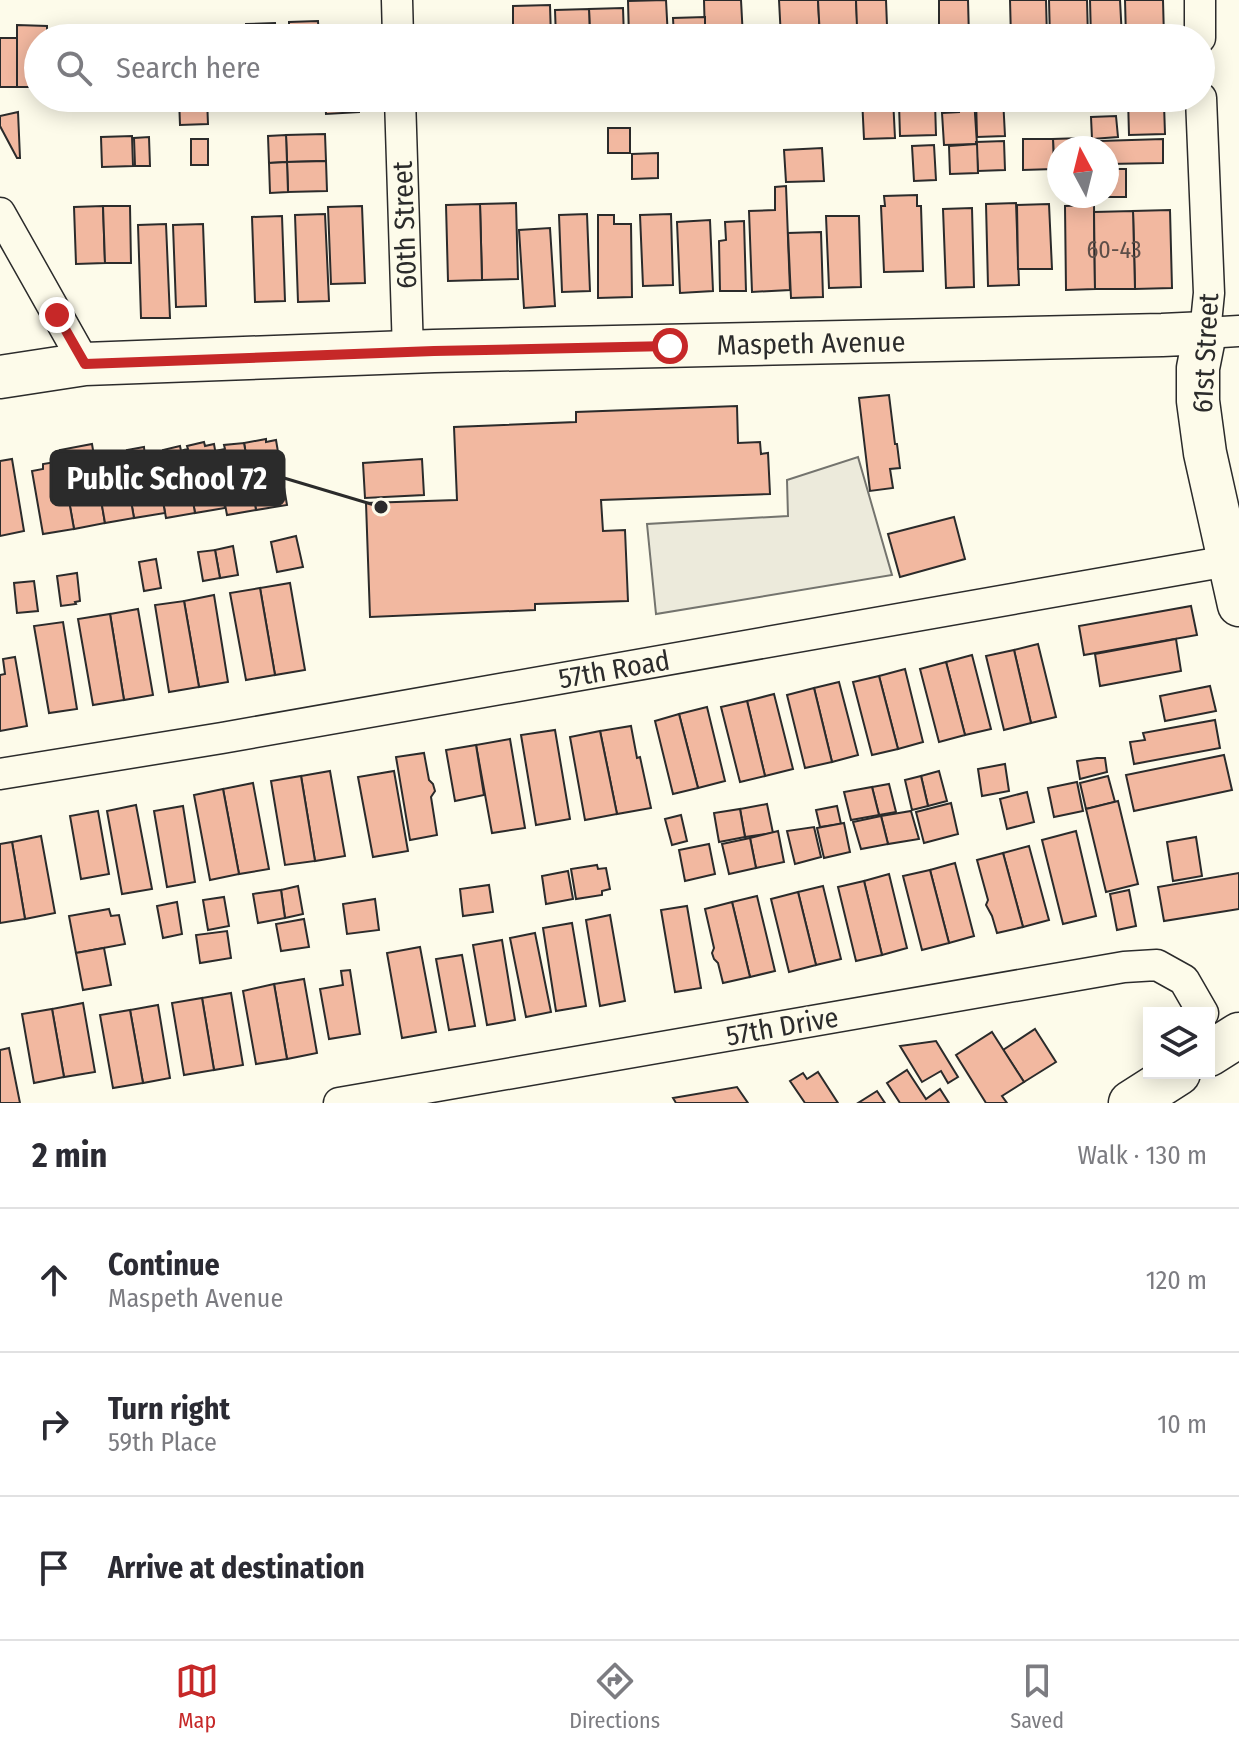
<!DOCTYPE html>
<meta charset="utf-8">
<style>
:root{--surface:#fff;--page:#f2f2f3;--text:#2b2b33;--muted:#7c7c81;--line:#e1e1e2;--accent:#c62828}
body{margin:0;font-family:"Fira Sans Condensed",sans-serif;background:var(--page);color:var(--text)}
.controls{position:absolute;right:24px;bottom:24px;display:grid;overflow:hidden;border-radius:0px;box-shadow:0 4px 20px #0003}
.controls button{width:72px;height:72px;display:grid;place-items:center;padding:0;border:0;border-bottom:2px solid var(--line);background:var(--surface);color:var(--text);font:40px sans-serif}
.compass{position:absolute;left:1047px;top:136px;width:72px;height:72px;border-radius:50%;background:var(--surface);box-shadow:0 4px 20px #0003;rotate:353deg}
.stop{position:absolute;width:24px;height:24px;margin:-18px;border:6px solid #c62828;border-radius:50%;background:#fff}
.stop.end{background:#c62828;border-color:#fff;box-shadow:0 2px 8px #0008}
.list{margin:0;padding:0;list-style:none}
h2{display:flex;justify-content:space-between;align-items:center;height:104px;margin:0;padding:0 32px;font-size:34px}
h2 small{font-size:26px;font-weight:400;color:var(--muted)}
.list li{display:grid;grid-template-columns:52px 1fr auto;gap:24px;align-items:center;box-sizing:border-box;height:144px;padding:0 32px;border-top:2px solid var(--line)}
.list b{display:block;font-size:30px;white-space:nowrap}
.list p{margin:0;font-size:26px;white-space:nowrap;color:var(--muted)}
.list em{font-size:26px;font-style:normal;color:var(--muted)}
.icon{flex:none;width:44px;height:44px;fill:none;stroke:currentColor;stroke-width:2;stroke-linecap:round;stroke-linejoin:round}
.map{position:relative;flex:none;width:1239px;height:1103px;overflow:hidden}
.search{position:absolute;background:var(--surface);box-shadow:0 4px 20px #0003;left:24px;right:24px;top:24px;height:88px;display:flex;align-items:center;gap:20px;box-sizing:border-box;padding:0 28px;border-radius:44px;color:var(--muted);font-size:30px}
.sheet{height:536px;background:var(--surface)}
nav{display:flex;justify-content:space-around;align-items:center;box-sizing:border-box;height:112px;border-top:2px solid var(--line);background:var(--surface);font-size:22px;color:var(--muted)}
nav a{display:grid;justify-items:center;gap:4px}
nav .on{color:var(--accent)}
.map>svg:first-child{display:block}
.parking{fill:#eceadb;stroke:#74746e;stroke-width:2}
.building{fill:#f2b8a0;stroke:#2b2b2b;stroke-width:2}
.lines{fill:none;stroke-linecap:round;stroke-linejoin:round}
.street-casing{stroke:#2b2b2b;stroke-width:33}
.secondary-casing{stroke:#2b2b2b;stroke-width:45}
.primary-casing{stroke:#2b2b2b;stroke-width:47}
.street{stroke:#fdfbea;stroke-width:30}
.secondary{stroke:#fdfbea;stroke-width:42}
.primary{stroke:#fdfbea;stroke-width:44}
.route{stroke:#c62828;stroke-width:10}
.labels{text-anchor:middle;stroke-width:6;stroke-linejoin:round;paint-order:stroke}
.number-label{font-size:24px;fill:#5d4e48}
.street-label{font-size:28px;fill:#2b2b2b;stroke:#fdfbea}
.leader{fill:none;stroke:#2b2b2b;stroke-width:3}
.callout-dot{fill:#2b2b2b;stroke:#fdfbea;stroke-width:3}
.callout{fill:#2b2b2b;stroke:#2b2b2b;stroke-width:3}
.callout-label{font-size:30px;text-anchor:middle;font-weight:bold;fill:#fff}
</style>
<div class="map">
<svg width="1239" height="1103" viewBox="0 0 1239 1103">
<rect width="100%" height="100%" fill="#fdfbea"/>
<path class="parking" d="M858,457L892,575L656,614L647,524L788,516L787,480Z"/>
<g class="building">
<path d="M666,0L668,38H629L628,1Z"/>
<path d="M704,0H741L743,38H705Z"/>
<path d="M779,0H818L820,38H781Z"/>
<path d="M818,0H856L858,38H820Z"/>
<path d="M856,0H886L887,26L857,27Z"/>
<path d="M939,0H968L969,38H939Z"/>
<path d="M1010,0H1046L1047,38H1011Z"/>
<path d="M1049,0H1087L1088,38H1050Z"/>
<path d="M1090,0H1120L1122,38H1091Z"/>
<path d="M1125,0H1163L1164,38H1126Z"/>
<path d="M550,5L551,38H513V6Z"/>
<path d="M623,8L624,38H590L589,9Z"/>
<path d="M589,9L590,38H556L555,10Z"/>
<path d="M705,17V38H674L673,18Z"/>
<path d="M318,21L319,38H289V22Z"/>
<path d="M275,23L276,38H246V24Z"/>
<path d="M17,25L47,26V35H49V38H38V87H17Z"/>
<path d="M165,29V38H137V30Z"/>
<path d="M125,32V38H91V33Z"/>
<path d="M510,32V38H475V33Z"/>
<path d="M91,33V38H58V34Z"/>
<path d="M475,33V38H440V34Z"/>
<rect x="0" y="38" width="17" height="49"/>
<rect x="60" y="98" width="25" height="10"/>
<path d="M103,98H127V104L103,105Z"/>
<path d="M139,98H167V109H140Z"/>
<path d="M179,98H207L208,124L180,125Z"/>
<path d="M249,98H278L279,107L250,109Z"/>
<rect x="292" y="98" width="29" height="8"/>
<path d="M325,98H359V112L326,114Z"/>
<path d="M442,98H477V110L442,111Z"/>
<path d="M477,98H512V109L477,110Z"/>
<path d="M862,98H893L895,138L864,139Z"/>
<path d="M976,98H1003L1005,136L977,137Z"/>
<path d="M1128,98H1166V104H1164L1165,134L1129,135Z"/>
<path d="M974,99L977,144L944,145L942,113L959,112L958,100Z"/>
<path d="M935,103L936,135L900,136L899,104Z"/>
<path d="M18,112L20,158H17L0,126V116Z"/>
<path d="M1116,116L1118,137L1092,139L1091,117Z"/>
<rect x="608" y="128" width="22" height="25"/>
<path d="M325,134L326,161L287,162L286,135Z"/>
<path d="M286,135L287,162L269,163L268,136Z"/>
<path d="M132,136L133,166L102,167L101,137Z"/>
<path d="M149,137L150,166H135L134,138Z"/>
<path d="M1082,138V148H1059V169H1054L1053,139Z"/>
<rect x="191" y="139" width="17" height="26"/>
<path d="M1023,139H1053L1054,169L1023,170Z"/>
<path d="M1163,139V163L1107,164V148H1100V141Z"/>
<path d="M1004,141L1005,170L978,171L976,142Z"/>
<path d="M977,144L978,173L950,174L949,146Z"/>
<path d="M934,145L936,180L914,181L912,146Z"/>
<path d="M822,148L824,181L786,182L784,150Z"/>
<path d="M658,153V178L632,179V154Z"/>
<path d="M326,161L327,191L288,192L287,162Z"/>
<path d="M287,162L288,192L270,193L269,163Z"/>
<path d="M1107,169H1126V197H1096L1107,196Z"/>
<path d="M786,186L790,290L752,292L749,211L775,210V187Z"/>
<path d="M917,195V206H921L923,271L884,272L881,206H885L884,196Z"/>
<path d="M516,203L518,279L482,280L480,204Z"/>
<path d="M1016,203L1019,285L988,286L986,204Z"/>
<path d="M480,204L482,280L448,281L446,205Z"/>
<path d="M1049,204L1052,269H1018L1017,205Z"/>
<path d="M1094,205L1095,289L1066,290L1065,206Z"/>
<path d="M103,206L105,263L76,264L74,207Z"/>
<path d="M103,206H130L131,263H105Z"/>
<path d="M362,206L365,283L331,284L328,207Z"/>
<path d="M972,208L974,287L946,288L943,209Z"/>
<path d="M1170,210L1172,288L1135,289L1133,211Z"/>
<path d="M1133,211L1135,289H1095L1094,212Z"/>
<path d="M325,214L329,301L298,302L295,215Z"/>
<path d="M587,214L590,291L562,292L559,215Z"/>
<path d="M671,214L673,285L643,286L640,215Z"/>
<path d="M598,215H614V224H631L632,297L598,298Z"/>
<path d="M282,216L285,301L255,302L252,217Z"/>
<path d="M826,216H859L861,287L829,288Z"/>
<path d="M710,220L713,291L680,293L677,222Z"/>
<path d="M744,221L746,291H720L719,241L726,240L725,222Z"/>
<path d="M166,224L170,318H141L138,225Z"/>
<path d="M203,224L206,306L176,307L173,225Z"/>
<path d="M550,228L555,306L524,308L519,230Z"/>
<path d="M821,232L823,297L791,298L788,233Z"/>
<path d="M889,395L895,444H897L900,468L890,469L893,488L870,491L859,398Z"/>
<path d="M737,406L738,443L760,442L761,454L768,453L770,494L601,500L603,531L625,530L628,601L535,604V610L370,617L366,503L457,500L454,427L576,422V412Z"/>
<path d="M266,439V442L276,440L287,505L256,510L244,443Z"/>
<path d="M204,442L205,446L214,444L225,508L195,513L184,450L188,449L187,446Z"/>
<path d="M244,443L256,510L227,515L215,451L225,449L224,445Z"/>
<path d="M92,444L105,523L74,529L60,450Z"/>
<path d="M180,446L181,451L184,450L195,513L166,518L155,455L163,454V450Z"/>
<path d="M144,447L145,457L155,455L165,513L134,518L124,461L129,459L127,450Z"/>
<path d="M120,452L122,461H124L134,518L105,523L94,460L104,458L103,454Z"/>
<path d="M12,459L24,531L0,536V461Z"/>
<path d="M422,459L424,495L365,498L363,463Z"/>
<path d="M62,461L74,529L43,534L32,471L43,469V464Z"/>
<path d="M954,517L965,559L900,577L888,534Z"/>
<path d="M296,536L303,567L277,572L271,542Z"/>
<path d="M233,546L238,575L220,578L215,550Z"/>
<path d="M215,550L220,578L203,581L198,552Z"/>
<path d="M156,559L161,588L144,591L139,562Z"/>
<path d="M77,573L80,601L75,602L76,604L61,606L57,576Z"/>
<path d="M34,581L38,611L17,613L14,583Z"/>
<path d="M290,583L305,670L275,675L260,588Z"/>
<path d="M260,588L275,675L246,680L230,593Z"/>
<path d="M214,595L228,682L199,687L184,601Z"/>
<path d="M184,601L199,687L169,692L155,605Z"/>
<path d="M1191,606L1197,635L1084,655L1079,626Z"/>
<path d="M138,609L153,695L124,700L110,614Z"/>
<path d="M110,614L124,700L93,705L78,619Z"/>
<path d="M63,622L77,709L49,713L34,626Z"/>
<path d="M1176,639L1181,671L1100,686L1095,654Z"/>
<path d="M1038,644L1056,717L1031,723L1014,650Z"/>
<path d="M1014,650L1031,723L1004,730L986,656Z"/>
<path d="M972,655L991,729L965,735L946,662Z"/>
<path d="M15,657L27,726L0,731V675L5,674L3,659Z"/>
<path d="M946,662L965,735L939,742L920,669Z"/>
<path d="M905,669L923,742L898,749L879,676Z"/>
<path d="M879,676L898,749L872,755L853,682Z"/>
<path d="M839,682L858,755L832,762L814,688Z"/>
<path d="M1210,686L1216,711L1165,721L1160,696Z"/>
<path d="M814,688L832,762L805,768L787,695Z"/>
<path d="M774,694L793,769L765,776L747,701Z"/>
<path d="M747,701L765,776L740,782L721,707Z"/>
<path d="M707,707L725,781L698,788L679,714Z"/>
<path d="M679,714L698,788L673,794L655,721Z"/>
<path d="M1215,720L1220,748L1134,764L1130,742L1145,740L1143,733Z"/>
<path d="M631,726L637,758L640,757L651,808L617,814L600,731Z"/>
<path d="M555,730L570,819L536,825L521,735Z"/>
<path d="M600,731L617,814L585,820L570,737Z"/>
<path d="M510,739L525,828L492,833L476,745Z"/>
<path d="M476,745L484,795L455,801L446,750Z"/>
<path d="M424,753L429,780L433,784L435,791L431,797L437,835L410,840L396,757Z"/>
<path d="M1224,755L1232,790L1134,811L1126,775Z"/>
<path d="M1097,758H1105L1107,772L1080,779L1077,761Z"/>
<path d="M1005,764L1009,791L982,796L978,769Z"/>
<path d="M330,771L345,856L315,861L301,776Z"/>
<path d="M394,771L408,851L373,857L358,777Z"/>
<path d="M939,771L947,801L928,806L921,776Z"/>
<path d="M301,776L315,861L285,865L271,781Z"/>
<path d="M921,776L928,806L912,810L905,780Z"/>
<path d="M1108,776L1115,802L1086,809L1080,783Z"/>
<path d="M1077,782L1083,811L1054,817L1048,788Z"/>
<path d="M253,783L269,869L239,874L223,789Z"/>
<path d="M889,784L896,812L879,815L872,787Z"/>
<path d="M872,787L879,815L851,820L844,792Z"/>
<path d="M223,789L239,874L210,880L194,795Z"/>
<path d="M1027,792L1034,822L1007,829L1000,799Z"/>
<path d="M1118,801L1138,884L1106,892L1086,809Z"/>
<path d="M951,803L958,834L924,843L916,812Z"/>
<path d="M767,804L773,833L745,837L740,809Z"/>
<path d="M136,805L152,889L122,894L107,811Z"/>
<path d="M183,806L195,882L167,887L154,811Z"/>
<path d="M837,806L841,824L820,827L816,810Z"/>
<path d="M740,809L745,837L719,842L714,813Z"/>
<path d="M98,811L109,874L81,879L70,816Z"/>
<path d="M911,811L919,839L888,844L881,816Z"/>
<path d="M681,815L687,841L672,845L665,819Z"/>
<path d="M881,816L888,844L861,849L853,822Z"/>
<path d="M844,823L850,852L824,858L817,828Z"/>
<path d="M814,827L821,857L795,864L787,831Z"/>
<path d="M778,831L784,862L756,868L750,838Z"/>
<path d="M1076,831L1096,916L1063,924L1042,840Z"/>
<path d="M41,836L55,913L25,919L12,842Z"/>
<path d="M1196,837L1202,876L1173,881L1167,842Z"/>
<path d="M750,838L756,868L729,874L722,844Z"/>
<path d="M12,842L25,919L0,923V844Z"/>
<path d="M709,844L715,874L685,881L679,850Z"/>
<path d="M1029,846L1049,920L1023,927L1003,853Z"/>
<path d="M1003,853L1023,927L997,933L992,916L986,905L988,900L977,860Z"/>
<path d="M955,863L974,936L949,943L930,870Z"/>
<path d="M597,865L598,869L606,868L610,889L602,891V895L576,899L571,869Z"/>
<path d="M930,870L949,943L922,950L903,876Z"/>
<path d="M568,871L573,899L546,904L542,876Z"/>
<path d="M1239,873V909L1164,921L1158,887Z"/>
<path d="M889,874L907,948L882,955L864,881Z"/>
<path d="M864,881L882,955L856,961L838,887Z"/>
<path d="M489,885L493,912L463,916L460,889Z"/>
<path d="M298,886L303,914L285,918L281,890Z"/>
<path d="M823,886L841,959L816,965L798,892Z"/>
<path d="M281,890L285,918L258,923L253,894Z"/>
<path d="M1129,890L1136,926L1117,930L1110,894Z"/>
<path d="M798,892L816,965L789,972L771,899Z"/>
<path d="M757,896L775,971L750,977L732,902Z"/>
<path d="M224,897L229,926L208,930L203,900Z"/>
<path d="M375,899L379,930L347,934L343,904Z"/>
<path d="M177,902L182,934L163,938L157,906Z"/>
<path d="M732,902L750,977L723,983L718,963L714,959L712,953L714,948L705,909Z"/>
<path d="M687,906L701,988L675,992L661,910Z"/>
<path d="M109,909L111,916L119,915L125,944L76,953L69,916Z"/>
<path d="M610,915L625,1001L600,1006L586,920Z"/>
<path d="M304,919L309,947L281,951L276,924Z"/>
<path d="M572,923L586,1006L556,1011L543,928Z"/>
<path d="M227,931L231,958L200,963L196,935Z"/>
<path d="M535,933L551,1012L526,1017L510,938Z"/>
<path d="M502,940L515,1020L487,1025L473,945Z"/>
<path d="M420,947L436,1032L402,1038L387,953Z"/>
<path d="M104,948L111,985L83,990L76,953Z"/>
<path d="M462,955L475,1026L449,1030L436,959Z"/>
<path d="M350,970L360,1034L329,1039L320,989L343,985L341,971Z"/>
<path d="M304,979L317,1053L287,1059L274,984Z"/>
<path d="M274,984L287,1059L256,1064L243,991Z"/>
<path d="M231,993L243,1065L214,1070L202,998Z"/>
<path d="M202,998L214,1070L184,1075L172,1003Z"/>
<path d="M83,1003L95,1072L64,1077L52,1009Z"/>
<path d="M158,1005L170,1078L143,1083L130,1010Z"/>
<path d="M52,1009L64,1077L34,1083L22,1014Z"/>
<path d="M130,1010L143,1083L113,1088L100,1015Z"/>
<path d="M1035,1029L1056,1062L1024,1082L1003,1050Z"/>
<path d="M992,1032L1024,1082L1002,1096L1007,1103H986L956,1055Z"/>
<path d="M936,1041L958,1077L948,1083L941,1071L922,1082L900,1046Z"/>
<path d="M9,1048L20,1103H0V1050Z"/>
<path d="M907,1070L926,1099L940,1089L949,1103H900L887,1083Z"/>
<path d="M818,1072L838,1103H805L790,1081L803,1073L807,1079Z"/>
<path d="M737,1087L748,1103H676L673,1098Z"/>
<path d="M877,1091L885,1103H858Z"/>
</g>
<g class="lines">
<g class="street-casing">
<g id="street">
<path d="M397,0L398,38"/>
<path d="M1200,38V0"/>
<path d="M400,98L408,352"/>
<path d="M1201,98L1209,293L1205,333L1239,331"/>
<path d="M0,213L85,364"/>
<path d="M0,774L222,738L1228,561"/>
<path d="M339,1103L1124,967L1157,965L1184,980L1203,1013"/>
</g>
</g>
<g class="secondary-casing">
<path id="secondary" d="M0,377L85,364L434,351L1162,335L1205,333L1198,368V401L1205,453L1239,605"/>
</g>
<g class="primary-casing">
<g id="primary">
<path d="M1209,1054L1239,1035"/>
<path d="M1131,1103L1178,1073"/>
</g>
</g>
<use href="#street" class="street"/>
<use href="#secondary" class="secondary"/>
<use href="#primary" class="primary"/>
</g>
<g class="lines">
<path class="route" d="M57,315L85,364L434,351L670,346"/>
</g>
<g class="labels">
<g class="number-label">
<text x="1114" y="258">60-43</text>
</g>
<g class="street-label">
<text transform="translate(404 225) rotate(-92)" y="10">60th Street</text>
<text transform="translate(811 343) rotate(-1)" y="10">Maspeth Avenue</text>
<text transform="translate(1205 353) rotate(-87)" y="10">61st Street</text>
<text transform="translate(614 669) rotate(-10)" y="10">57th Road</text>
<text transform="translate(782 1026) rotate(-10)" y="10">57th Drive</text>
</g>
</g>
<path class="leader" d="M381 507L284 478"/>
<circle class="callout-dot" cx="381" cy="507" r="8"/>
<rect class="callout" x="51" y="451" width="233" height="54" rx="8"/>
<g class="callout-label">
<text x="167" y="489">Public School 72</text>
</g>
</svg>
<div class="controls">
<button><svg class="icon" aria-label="layers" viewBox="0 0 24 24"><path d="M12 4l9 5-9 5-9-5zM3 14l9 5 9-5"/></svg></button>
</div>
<svg class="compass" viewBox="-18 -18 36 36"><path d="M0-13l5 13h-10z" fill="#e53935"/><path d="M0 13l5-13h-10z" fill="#7c7c81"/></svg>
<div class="stop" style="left:670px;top:346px"></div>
<div class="stop end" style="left:57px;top:315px"></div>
<div class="search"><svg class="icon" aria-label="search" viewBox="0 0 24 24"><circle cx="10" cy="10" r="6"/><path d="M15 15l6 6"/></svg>Search here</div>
</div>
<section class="sheet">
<h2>2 min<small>Walk · 130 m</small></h2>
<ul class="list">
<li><svg class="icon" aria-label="ahead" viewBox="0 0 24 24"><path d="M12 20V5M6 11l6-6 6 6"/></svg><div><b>Continue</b><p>Maspeth Avenue</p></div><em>120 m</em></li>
<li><svg class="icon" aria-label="right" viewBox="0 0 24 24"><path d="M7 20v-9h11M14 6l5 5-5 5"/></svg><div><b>Turn right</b><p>59th Place</p></div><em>10 m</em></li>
<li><svg class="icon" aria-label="arrive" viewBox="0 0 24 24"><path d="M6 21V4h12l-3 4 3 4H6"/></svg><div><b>Arrive at destination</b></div></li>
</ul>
</section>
<nav>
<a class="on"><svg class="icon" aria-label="map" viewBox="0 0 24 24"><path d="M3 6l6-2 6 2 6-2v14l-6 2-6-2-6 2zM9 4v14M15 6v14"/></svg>Map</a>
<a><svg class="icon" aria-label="directions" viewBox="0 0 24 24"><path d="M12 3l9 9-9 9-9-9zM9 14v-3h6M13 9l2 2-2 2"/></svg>Directions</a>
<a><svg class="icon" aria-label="saved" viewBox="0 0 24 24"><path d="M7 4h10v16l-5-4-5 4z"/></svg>Saved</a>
</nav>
